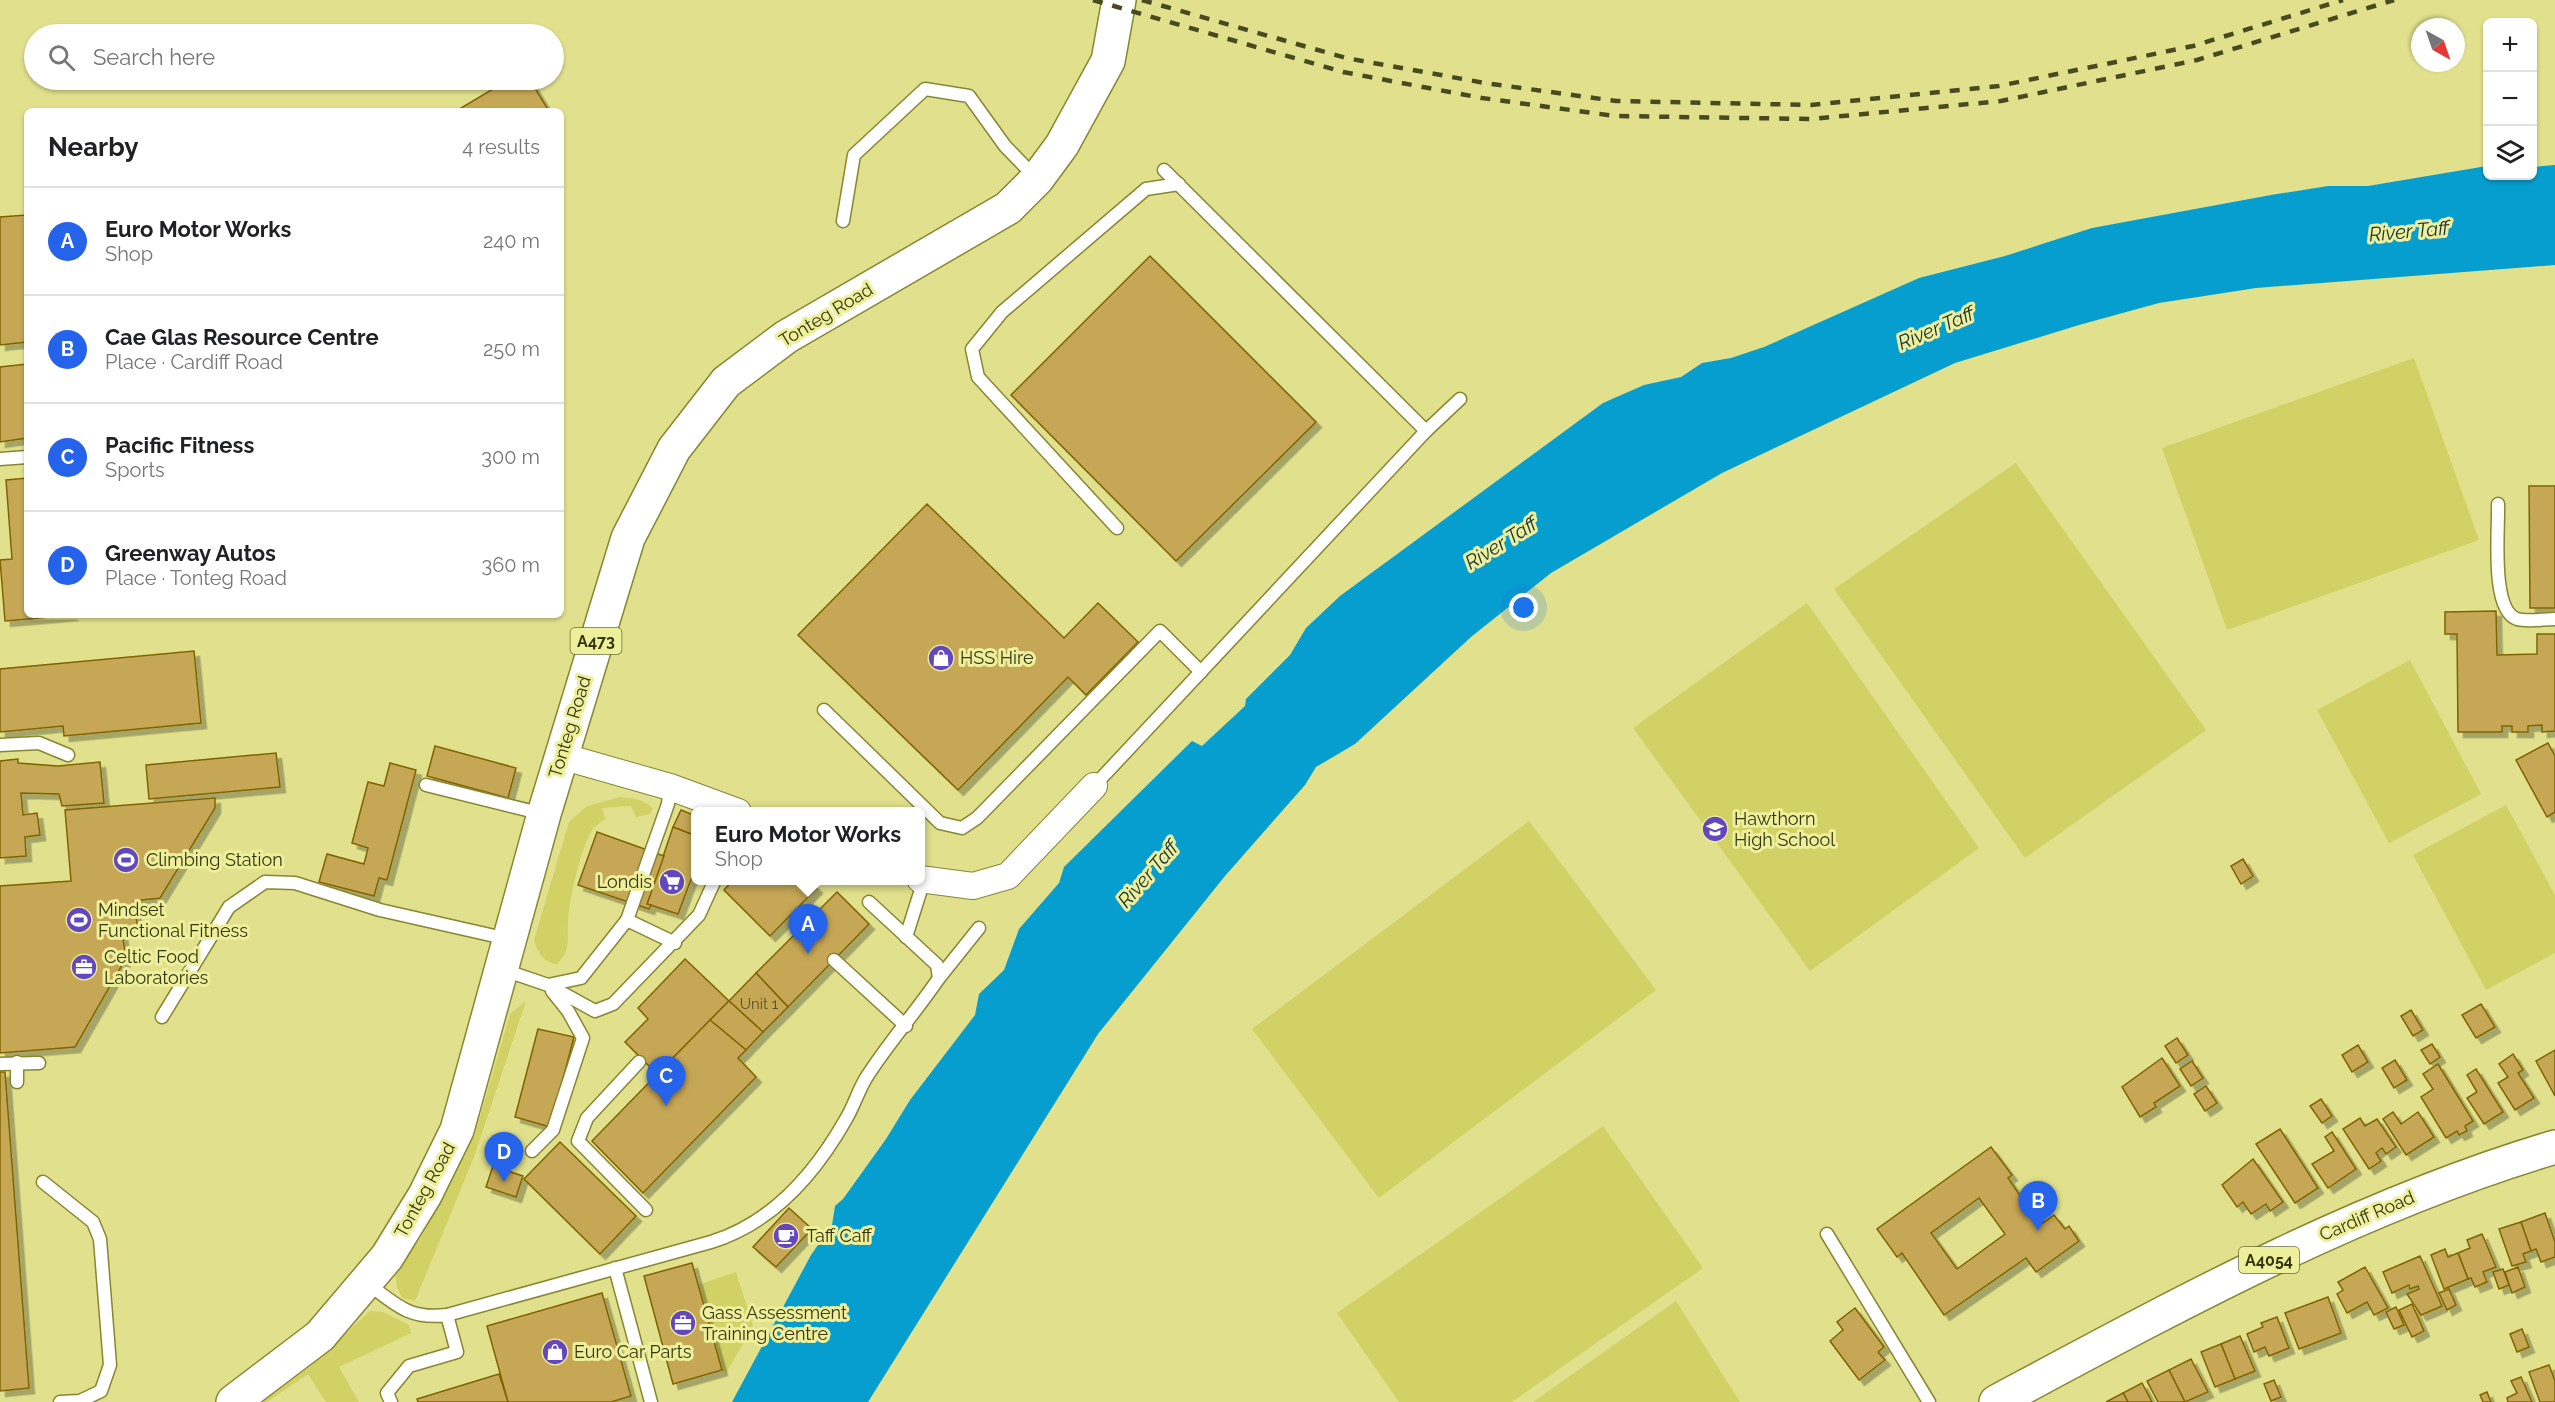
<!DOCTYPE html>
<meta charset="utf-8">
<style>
:root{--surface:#fff;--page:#f2f2f2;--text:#202124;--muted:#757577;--line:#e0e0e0;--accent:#2563eb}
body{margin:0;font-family:Raleway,sans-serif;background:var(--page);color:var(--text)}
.controls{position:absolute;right:18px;top:18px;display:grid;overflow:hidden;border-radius:9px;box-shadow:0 2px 4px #0004}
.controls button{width:54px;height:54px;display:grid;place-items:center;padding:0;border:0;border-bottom:2px solid var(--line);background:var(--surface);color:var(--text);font:30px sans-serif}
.compass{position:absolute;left:2411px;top:18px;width:54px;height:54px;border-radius:50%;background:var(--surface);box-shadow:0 2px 4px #0004;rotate:140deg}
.you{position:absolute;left:1524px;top:608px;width:21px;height:21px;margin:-15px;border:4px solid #fff;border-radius:50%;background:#1a73e8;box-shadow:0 0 0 9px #1a73e833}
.badge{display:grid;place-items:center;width:39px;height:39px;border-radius:50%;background:var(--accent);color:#fff;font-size:20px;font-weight:700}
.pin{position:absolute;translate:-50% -50px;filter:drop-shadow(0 2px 3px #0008)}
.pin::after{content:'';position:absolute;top:32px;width:21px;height:18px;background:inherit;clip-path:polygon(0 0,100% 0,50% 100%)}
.popup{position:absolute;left:691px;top:807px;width:234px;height:78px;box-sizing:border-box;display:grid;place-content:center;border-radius:9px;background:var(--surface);filter:drop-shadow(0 2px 4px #0005);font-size:20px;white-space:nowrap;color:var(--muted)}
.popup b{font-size:22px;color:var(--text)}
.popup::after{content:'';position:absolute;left:50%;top:100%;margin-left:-12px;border:12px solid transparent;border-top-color:var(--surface)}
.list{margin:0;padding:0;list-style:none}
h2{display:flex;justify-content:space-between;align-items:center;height:78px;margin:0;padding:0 24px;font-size:26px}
h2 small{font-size:20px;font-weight:400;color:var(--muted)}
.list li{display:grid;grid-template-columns:39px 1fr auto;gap:18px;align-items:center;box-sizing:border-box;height:108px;padding:0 24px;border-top:2px solid var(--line)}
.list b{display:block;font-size:22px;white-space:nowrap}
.list p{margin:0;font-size:20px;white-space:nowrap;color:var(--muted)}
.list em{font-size:20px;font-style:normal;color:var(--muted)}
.icon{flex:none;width:33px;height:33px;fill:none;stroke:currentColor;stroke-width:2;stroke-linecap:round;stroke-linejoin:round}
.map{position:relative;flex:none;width:2555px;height:1402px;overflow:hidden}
.search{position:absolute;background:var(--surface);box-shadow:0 2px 4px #0004;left:24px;top:24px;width:540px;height:66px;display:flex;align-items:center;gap:15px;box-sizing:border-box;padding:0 21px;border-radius:33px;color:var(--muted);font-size:22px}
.panel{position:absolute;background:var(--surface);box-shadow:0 2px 4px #0004;left:24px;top:108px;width:540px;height:510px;border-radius:9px}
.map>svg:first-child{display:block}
.green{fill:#d1d165}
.water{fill:#069ece}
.building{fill:#c6a756;stroke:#816400;stroke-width:1.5;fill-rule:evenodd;filter:url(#shadow)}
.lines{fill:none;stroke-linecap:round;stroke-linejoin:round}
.service-casing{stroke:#878732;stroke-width:15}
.minor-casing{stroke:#878732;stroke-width:28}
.primary-casing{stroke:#878732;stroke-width:36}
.service{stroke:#fff;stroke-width:12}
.minor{stroke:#fff;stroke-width:26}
.primary{stroke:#fff;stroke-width:33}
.rail{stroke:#4a4a20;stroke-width:4.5;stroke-dasharray:10 10;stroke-linecap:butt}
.labels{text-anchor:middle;stroke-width:6;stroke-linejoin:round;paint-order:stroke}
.number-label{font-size:15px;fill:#595222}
.shield{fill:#eeef9a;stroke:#6c6d3a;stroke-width:1.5}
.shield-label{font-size:16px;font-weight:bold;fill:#353511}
.street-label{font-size:18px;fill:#353511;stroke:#eeef9a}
.poi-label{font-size:18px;fill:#353511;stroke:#eeef9a;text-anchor:start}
.water-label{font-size:20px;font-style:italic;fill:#18323d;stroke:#eeef9a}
</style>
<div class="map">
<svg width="2555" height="1402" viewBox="0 0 2555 1402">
<defs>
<filter id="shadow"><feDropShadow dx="5.5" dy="5.5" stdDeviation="0" flood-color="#0004"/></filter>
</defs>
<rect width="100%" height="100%" fill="#e1e18d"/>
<g class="green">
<path d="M2414,358L2479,540L2227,630L2162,448Z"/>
<path d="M2016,463L2206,730L2025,858L1834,589Z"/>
<path d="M1807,603L1979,848L1810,971L1633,728Z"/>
<path d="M2410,660L2481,794L2389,843L2317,710Z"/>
<path d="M620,797C632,798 645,799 653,809L650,814L636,817L631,806L602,808L605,819C600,823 593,827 591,832C580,852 569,899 568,922C567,940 571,951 557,964C543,962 538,953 534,940L569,822L587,806Z"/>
<path d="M2506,805L2555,895V953L2486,990L2413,855Z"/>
<path d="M1529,821L1656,990L1379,1198L1252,1029Z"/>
<path d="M526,1001L474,1157L415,1301L402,1298L397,1287L395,1271L421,1238L475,1134L510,1014Z"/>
<path d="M1603,1126L1703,1268L1512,1402H1399L1337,1313Z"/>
<path d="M736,1272L753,1326L726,1373L722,1370L698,1285Z"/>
<path d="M1676,1301L1740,1402H1533Z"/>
<path d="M370,1311L383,1312L409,1325L411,1333L339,1367L359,1402H326L308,1374L267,1402H263L311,1366Z"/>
</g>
<path class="water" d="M2555,165V265L2256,288L2159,303L2079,325L1955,363L1722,473L1551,573L1471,637L1355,744L1316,767L1305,785L1225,876L1098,1034L868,1402H732L811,1255L832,1225L835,1206L843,1199L886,1139L910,1100L975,1015L979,994L1004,970L1019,929L1059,883L1064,867L1192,741L1202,746L1245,706L1246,699L1290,655L1306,628L1340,596L1603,403L1644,385L1681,377L1702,363L1731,358L1764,347L1919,278L2005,256L2092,228L2271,195L2328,186H2368L2487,166L2488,176H2532L2533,167Z"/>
<g class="building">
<path d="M508,80H530L549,111H456Z"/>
<path d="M27,215V342L0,345V217Z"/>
<path d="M1150,256L1316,422L1176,561L1011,395Z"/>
<path d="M27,364V438L0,442V367Z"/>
<path d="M27,478V615H73L5,621L0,560L12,559L6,480Z"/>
<path d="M2529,486H2555V608H2530Z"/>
<path d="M927,504L1064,638L1098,603L1138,642L1086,695L1068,677L958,790L798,635Z"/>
<path d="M2496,611L2497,655L2537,654V634H2555V731L2542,732V725L2528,726V732H2512V726H2502V732H2458L2457,634H2445V612Z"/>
<path d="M194,651L201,723L64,736L63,726L0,732V669Z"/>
<path d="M2548,743L2555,756V812L2547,817L2516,760Z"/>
<path d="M435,746L516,768L508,798L427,776Z"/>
<path d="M276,753L280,787L149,799L146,765Z"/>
<path d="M18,759V763L58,766L100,762L104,803L62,806L59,794L21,793L23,815L37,813L40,835L25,837L26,856L0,858V761Z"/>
<path d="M390,763L416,770L387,880L379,878L374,896L319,882L327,854L364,864L368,848L352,843L368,782L384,786Z"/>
<path d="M215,798V808L160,898L134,901L138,931L122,933L126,958L75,1047L0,1053V886L71,881L65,810Z"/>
<path d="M681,810L696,816V836L673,827Z"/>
<path d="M673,827L696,836V866L678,914L647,904Z"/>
<path d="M597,832L664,856L647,904L651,905L649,909L578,885Z"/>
<path d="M2243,859L2253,876L2241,884L2231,866Z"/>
<path d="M733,880H809L817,888L770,936L724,890Z"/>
<path d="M837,892L869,924L788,1007L756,973Z"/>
<path d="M685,959L729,1001L657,1074L625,1042L648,1019L638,1008Z"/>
<path d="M756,973L788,1007L763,1032L729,1001Z"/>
<path d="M729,1001L763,1032L746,1050L710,1020Z"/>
<path d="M2481,1004L2495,1027L2476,1038L2462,1015Z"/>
<path d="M2411,1010L2423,1030L2413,1036L2401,1016Z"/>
<path d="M710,1020L746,1050L738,1058L756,1077L643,1193L592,1141Z"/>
<path d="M538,1029L574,1037L550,1127L515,1117Z"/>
<path d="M2177,1038L2188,1055L2176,1063L2165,1046Z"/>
<path d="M2432,1044L2440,1057L2430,1064L2421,1050Z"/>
<path d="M2358,1045L2368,1062L2352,1072L2342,1055Z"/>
<path d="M2555,1050V1096L2536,1061Z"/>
<path d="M2513,1054L2523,1070L2518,1073L2534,1098L2515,1110L2498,1083L2508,1077L2499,1064Z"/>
<path d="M2162,1058L2180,1086L2154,1103L2156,1107L2140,1117L2122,1087Z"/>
<path d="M2395,1060L2407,1080L2394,1088L2382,1068Z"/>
<path d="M2192,1061L2203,1078L2191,1086L2180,1069Z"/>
<path d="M2438,1064L2473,1121L2465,1126L2467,1131L2459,1135L2457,1131L2446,1138L2421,1097L2433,1089L2423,1074Z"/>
<path d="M2476,1069L2503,1112L2484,1124L2467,1098L2477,1092L2467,1075Z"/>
<path d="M0,1072H5L29,1388L0,1391Z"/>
<path d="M2206,1086L2217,1103L2205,1111L2194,1094Z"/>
<path d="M2321,1099L2332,1116L2322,1123L2310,1106Z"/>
<path d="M2393,1112L2401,1124L2418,1112L2434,1137L2406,1155L2383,1119Z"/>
<path d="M2360,1118L2365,1126L2377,1119L2396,1147L2386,1154L2382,1148L2376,1153L2381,1161L2369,1169L2343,1129Z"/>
<path d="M2280,1129L2318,1188L2295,1203L2256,1144Z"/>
<path d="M2332,1132L2356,1169L2328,1188L2312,1164L2334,1151L2325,1137Z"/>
<path d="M560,1142L636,1216L600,1254L524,1179Z"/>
<path d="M1991,1147L2012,1175L2008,1178L2040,1225L2054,1215L2065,1229L2069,1226L2079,1241L2036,1272L2026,1258L1944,1315L1902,1253L1897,1257L1877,1229ZM1979,1198L2005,1234L1957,1269L1931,1233Z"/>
<path d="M2253,1159L2283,1202L2270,1211L2266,1204L2251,1214L2243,1202L2237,1207L2222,1185Z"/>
<path d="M493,1166L523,1176L516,1197L486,1187Z"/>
<path d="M789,1208L812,1229L776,1267L753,1247Z"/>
<path d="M2545,1213L2555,1242V1257L2541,1262L2536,1249L2531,1251L2521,1222Z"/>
<path d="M2521,1222L2531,1251L2523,1254L2526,1262L2512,1266L2499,1229Z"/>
<path d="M2482,1234L2496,1267L2483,1272L2487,1282L2475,1287L2471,1278L2468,1279L2458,1253L2470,1248L2467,1240Z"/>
<path d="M2445,1249L2448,1257L2458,1253L2468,1279L2444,1289L2431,1255Z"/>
<path d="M2420,1256L2442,1306L2421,1315L2407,1294L2419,1289L2418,1286L2410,1289L2409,1285L2392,1293L2383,1272Z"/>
<path d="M692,1263L722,1370L673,1384L644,1276Z"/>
<path d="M2365,1267L2388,1308L2374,1315L2367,1302L2347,1313L2337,1294L2343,1290L2338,1282Z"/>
<path d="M2518,1267L2525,1287L2512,1293L2505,1272Z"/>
<path d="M2503,1269L2509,1285L2499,1289L2493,1272Z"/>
<path d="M2449,1289L2456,1305L2447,1310L2439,1293Z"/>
<path d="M602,1293L631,1396L611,1402H508L487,1326Z"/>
<path d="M2328,1297L2341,1333L2299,1349L2285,1313Z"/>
<path d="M2412,1304L2424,1331L2412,1337L2399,1310Z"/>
<path d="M2396,1307L2404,1325L2394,1329L2386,1312Z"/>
<path d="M1855,1308L1884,1347L1878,1352L1885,1360L1859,1380L1830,1341L1843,1330L1837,1322Z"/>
<path d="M2277,1317L2289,1348L2269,1356L2265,1347L2254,1352L2247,1334L2263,1327L2261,1323Z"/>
<path d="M2522,1329L2529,1347L2517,1352L2510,1334Z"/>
<path d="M2240,1336L2255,1371L2235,1379L2221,1344Z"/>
<path d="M2221,1344L2235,1379L2215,1387L2201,1352Z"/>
<path d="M2191,1359L2208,1392L2185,1402L2169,1370Z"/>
<path d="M2549,1365L2555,1381V1402H2540L2529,1372Z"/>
<path d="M2169,1370L2185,1402H2158L2147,1381Z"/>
<path d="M499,1374L508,1402H418L417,1399Z"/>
<path d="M2521,1377L2532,1402H2508L2507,1398L2517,1393L2511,1381Z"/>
<path d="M2274,1380L2281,1397L2271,1401L2264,1384Z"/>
<path d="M2142,1383L2152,1402H2128L2123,1393Z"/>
<path d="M2487,1392L2491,1402H2483L2480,1395Z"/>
<path d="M2123,1393L2128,1402H2106Z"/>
</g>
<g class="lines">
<g class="service-casing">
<g id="service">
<path d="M1164,170L1426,431"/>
<path d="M843,221L854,155L925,89L969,96L1005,146L1036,178"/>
<path d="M0,459L27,457"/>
<path d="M2498,504C2499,528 2490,610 2517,619C2528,622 2544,619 2555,619"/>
<path d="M1117,528L978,377L972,349L1002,312L1146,189L1179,184"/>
<path d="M824,710L940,823L962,828L977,818L1160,631L1201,672"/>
<path d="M0,745L39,743L68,755"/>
<path d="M426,785L543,814"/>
<path d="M1094,786L1426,431L1460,399"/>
<path d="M627,920L668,804L670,787"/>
<path d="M906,937L924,880"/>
<path d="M834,960L906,1026"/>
<path d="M504,970L548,985L581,978L627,920L675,943"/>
<path d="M939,978L979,928"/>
<path d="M548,985L595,1011L613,1004L699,915L715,880"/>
<path d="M162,1017L229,907L265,882L295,883L380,910L508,939"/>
<path d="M17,1062V1082"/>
<path d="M639,1062L587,1118L578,1141L646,1210"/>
<path d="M0,1064L39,1063"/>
<path d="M532,1151L553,1130L583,1038L568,1011L552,991"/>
<path d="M43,1182L93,1222L100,1239L110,1365L101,1391L80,1401L60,1402"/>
<path d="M1827,1234L1929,1402"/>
<path d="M615,1268L651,1402"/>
<path d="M367,1283C395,1304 409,1320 447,1315L711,1242C773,1223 815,1174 846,1119C854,1106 858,1091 866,1078C888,1043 916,1012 939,978L937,965L869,902"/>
<path d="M391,1402L387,1393L409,1366L457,1352L447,1315"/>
</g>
</g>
<g class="minor-casing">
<g id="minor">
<path d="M561,756L670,787L738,812"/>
<path d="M920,879L973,886L1008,876L1094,786"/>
</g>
</g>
<g class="primary-casing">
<g id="primary">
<path d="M233,1402L320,1336L387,1257L425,1195L457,1130L544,814L628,538L674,449L726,382L786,337L1008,208L1037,179L1062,145L1108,61L1119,0"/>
<path d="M1996,1402C2177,1305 2357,1206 2555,1147"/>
</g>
</g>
<use href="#service" class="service"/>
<use href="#minor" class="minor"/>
<use href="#primary" class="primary"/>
<g class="rail">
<path d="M1093,0L1343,72L1482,98L1615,116L1811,119L2001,101L2197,60L2394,0"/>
<path d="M1142,0L1346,58L1485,83L1616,101L1811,105L1999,86L2193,46L2343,0"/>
</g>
</g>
<defs>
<g id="shop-disc" transform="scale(1.35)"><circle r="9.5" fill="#6347bf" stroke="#eeef9a"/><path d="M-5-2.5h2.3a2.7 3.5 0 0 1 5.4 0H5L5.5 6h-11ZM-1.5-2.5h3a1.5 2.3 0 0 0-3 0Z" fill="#fff"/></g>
<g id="school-disc" transform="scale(1.35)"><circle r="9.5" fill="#6347bf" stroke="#eeef9a"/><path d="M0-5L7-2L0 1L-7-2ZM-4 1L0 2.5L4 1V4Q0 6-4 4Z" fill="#fff"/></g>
<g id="stadium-disc" transform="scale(1.35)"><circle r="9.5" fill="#6347bf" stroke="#eeef9a"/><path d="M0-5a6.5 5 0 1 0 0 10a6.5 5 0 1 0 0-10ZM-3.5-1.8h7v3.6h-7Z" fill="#fff"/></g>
<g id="supermarket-disc" transform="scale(1.35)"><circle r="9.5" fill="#6347bf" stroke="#eeef9a"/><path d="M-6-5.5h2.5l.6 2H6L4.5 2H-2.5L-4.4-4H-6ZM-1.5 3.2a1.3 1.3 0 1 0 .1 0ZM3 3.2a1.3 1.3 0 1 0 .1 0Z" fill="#fff"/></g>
<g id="office-disc" transform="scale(1.35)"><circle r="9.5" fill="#6347bf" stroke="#eeef9a"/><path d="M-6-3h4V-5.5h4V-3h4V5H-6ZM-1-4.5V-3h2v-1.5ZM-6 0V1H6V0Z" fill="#fff"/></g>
<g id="cafe-disc" transform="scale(1.35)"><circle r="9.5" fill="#6347bf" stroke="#eeef9a"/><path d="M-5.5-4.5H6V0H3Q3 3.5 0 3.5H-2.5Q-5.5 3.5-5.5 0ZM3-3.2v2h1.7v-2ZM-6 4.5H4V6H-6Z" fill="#fff"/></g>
</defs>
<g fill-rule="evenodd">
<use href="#shop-disc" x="941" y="658"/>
<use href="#school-disc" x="1715" y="829"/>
<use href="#stadium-disc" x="126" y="860"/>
<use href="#supermarket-disc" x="672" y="882"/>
<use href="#stadium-disc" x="79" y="920"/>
<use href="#office-disc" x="84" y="967"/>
<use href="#cafe-disc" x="786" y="1236"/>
<use href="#office-disc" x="683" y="1323"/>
<use href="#shop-disc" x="555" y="1352"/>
</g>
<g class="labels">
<g class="number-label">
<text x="759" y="1009">Unit 1</text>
</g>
<g class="shield">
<rect x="570.5" y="628" width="51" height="26" rx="4.5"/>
<rect x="2239" y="1247" width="60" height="26" rx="4.5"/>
</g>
<g class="shield-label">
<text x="596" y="647">A473</text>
<text x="2269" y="1266">A4054</text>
</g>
<g class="street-label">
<text transform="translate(826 315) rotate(-31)" y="6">Tonteg Road</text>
<text transform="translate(570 727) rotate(-73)" y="6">Tonteg Road</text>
<text transform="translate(425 1190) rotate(-61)" y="6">Tonteg Road</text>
<text transform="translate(2367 1216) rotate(-23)" y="6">Cardiff Road</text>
</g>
<g class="poi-label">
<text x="960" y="664">HSS Hire</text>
<text x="1734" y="825">Hawthorn<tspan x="1734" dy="21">High School</tspan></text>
<text x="146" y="866">Climbing Station</text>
<text x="652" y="888" text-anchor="end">Londis</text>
<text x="98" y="916">Mindset<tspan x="98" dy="21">Functional Fitness</tspan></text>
<text x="104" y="963">Celtic Food<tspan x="104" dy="21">Laboratories</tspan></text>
<text x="806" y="1242">Taff Caff</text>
<text x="702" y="1319">Gass Assessment<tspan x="702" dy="21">Training Centre</tspan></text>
<text x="574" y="1358">Euro Car Parts</text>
</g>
<g class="water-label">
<text transform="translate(2409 231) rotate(-5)" y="7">River Taff</text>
<text transform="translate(1936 328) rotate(-23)" y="7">River Taff</text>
<text transform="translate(1501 543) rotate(-32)" y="7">River Taff</text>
<text transform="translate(1148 874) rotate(-49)" y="7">River Taff</text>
</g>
</g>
</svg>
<div class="controls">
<button>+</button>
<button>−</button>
<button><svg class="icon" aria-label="layers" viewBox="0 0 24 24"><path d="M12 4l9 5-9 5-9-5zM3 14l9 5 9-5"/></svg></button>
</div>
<svg class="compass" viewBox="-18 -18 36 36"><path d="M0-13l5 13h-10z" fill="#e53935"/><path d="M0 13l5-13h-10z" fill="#757577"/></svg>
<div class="you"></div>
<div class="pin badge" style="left:808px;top:954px">A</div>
<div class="popup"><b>Euro Motor Works</b>Shop</div>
<div class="pin badge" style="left:2038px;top:1231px">B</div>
<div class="pin badge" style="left:666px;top:1106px">C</div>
<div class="pin badge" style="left:504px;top:1182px">D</div>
<div class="search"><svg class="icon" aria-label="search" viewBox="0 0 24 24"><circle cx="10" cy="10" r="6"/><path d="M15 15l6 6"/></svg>Search here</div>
<section class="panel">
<h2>Nearby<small>4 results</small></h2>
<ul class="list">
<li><span class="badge">A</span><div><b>Euro Motor Works</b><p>Shop</p></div><em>240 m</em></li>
<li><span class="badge">B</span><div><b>Cae Glas Resource Centre</b><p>Place · Cardiff Road</p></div><em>250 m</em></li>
<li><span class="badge">C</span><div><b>Pacific Fitness</b><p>Sports</p></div><em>300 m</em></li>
<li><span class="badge">D</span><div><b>Greenway Autos</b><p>Place · Tonteg Road</p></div><em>360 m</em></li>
</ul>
</section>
</div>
